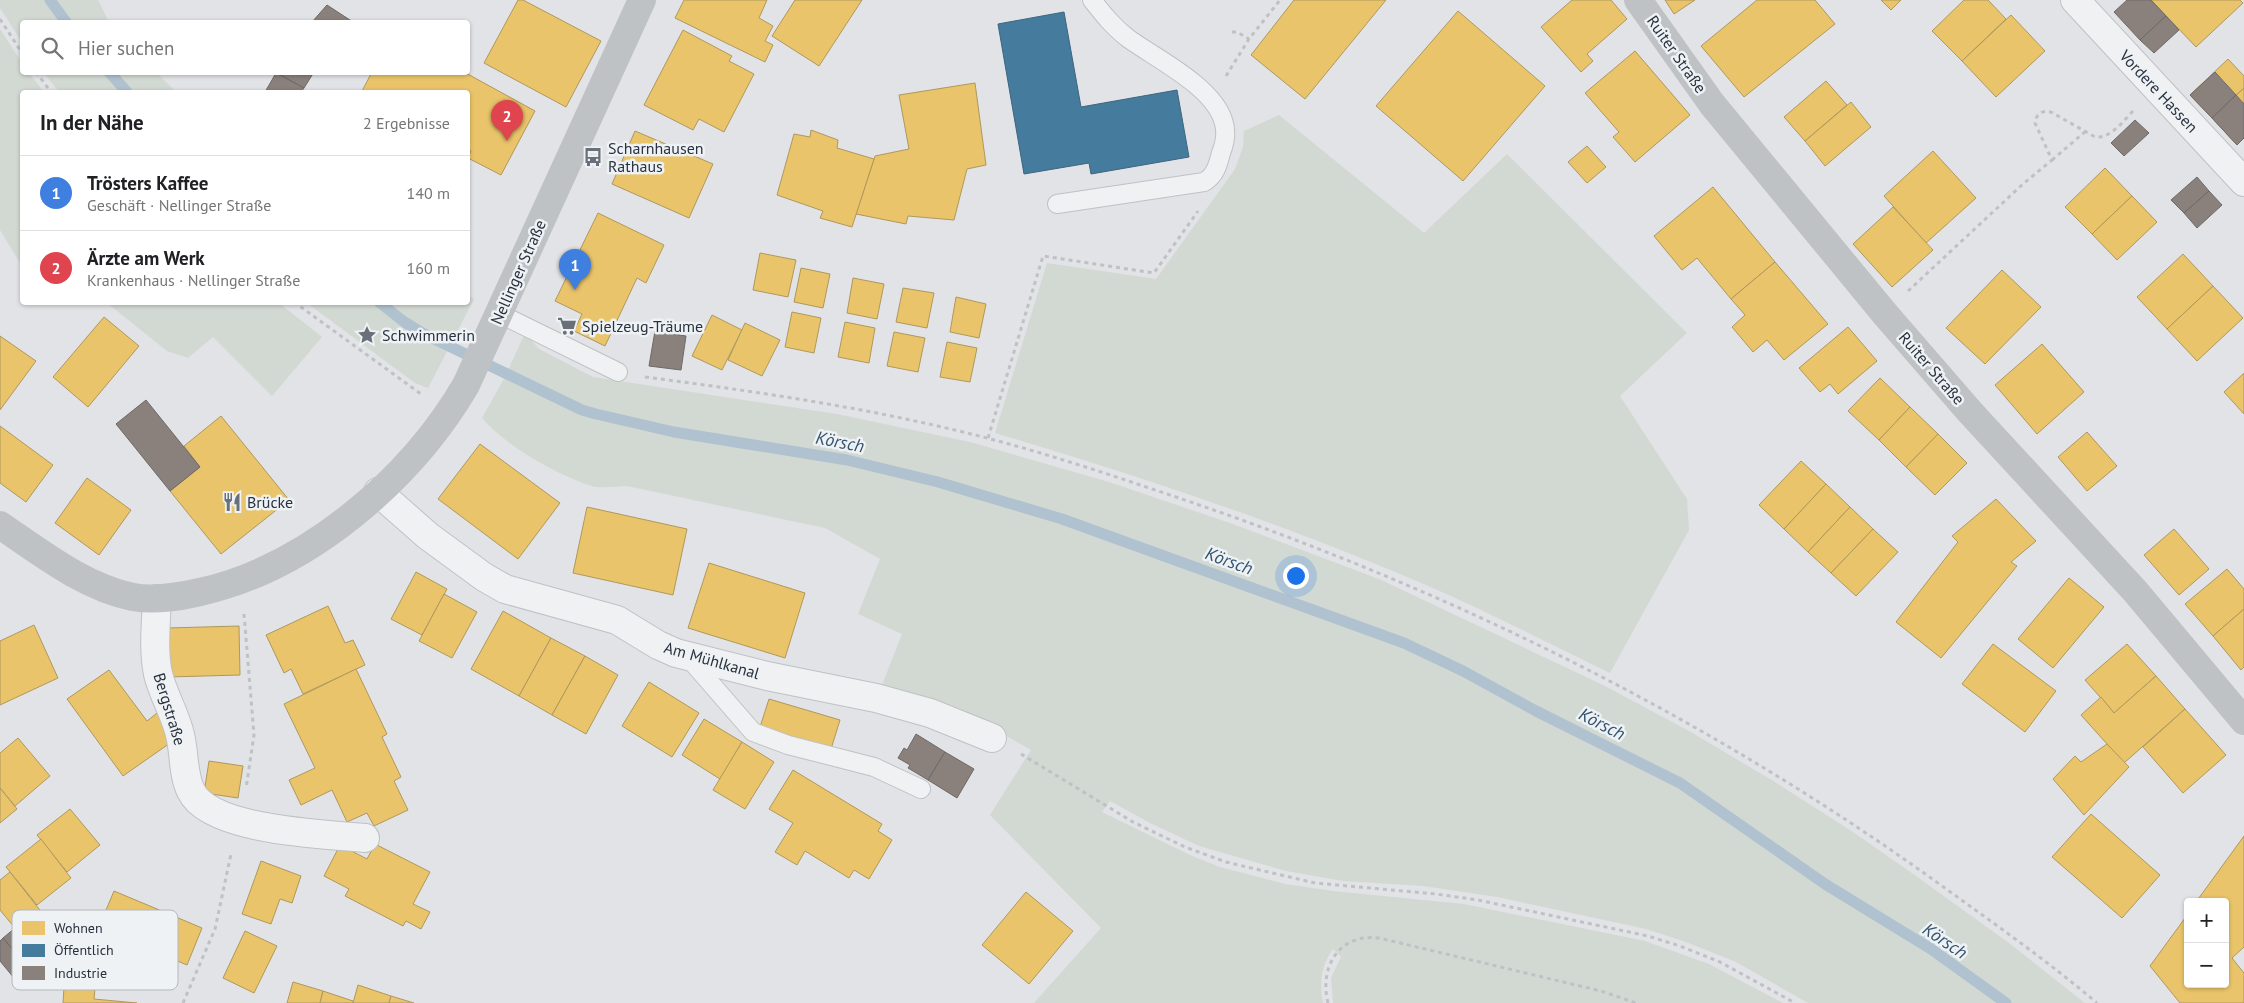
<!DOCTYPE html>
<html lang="de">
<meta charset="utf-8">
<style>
:root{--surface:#fff;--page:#f2f2f2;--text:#202124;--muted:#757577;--line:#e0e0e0;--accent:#2563eb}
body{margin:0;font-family:"PT Sans",sans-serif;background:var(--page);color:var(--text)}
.controls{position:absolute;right:15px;bottom:15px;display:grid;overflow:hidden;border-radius:5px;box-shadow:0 1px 4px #0004}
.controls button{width:45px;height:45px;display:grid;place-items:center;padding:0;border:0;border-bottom:1px solid var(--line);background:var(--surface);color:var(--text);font:25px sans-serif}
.you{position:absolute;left:1295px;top:575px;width:18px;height:18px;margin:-12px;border:4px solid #fff;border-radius:50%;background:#1a73e8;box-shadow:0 0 0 8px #1a73e833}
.badge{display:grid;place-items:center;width:32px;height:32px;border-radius:50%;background:var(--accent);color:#fff;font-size:16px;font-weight:700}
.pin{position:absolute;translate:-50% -41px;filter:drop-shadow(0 1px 2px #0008)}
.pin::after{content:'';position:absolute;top:26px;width:18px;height:15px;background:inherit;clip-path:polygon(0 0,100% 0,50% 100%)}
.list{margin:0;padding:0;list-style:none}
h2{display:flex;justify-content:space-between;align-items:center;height:65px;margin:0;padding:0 20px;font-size:21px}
h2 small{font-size:16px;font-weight:400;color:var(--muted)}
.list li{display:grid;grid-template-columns:32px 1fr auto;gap:15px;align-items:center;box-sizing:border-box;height:75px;padding:0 20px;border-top:1px solid var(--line)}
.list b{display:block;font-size:19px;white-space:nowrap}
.list p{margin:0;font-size:16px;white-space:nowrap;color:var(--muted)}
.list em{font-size:16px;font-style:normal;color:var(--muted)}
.icon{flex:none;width:28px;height:28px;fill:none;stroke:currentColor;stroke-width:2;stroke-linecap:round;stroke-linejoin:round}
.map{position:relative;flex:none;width:2244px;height:1003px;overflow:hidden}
.search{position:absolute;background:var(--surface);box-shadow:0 1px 4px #0004;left:20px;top:20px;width:450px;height:55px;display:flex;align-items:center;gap:12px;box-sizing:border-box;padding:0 18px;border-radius:5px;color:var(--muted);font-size:19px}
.panel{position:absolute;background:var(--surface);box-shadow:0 1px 4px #0004;left:20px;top:90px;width:450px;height:215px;border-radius:5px}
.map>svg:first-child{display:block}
.green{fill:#d2d9d2}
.homes{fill:#e9c46a;stroke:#af985d}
.public{fill:#457b9d;stroke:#3d6580}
.industry{fill:#8a817c;stroke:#6d6969}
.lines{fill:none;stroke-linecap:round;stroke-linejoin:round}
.stream{stroke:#b0c2d0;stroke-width:11}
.service-casing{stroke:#bfc1c4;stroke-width:20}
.minor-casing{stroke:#bfc1c4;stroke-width:30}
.path{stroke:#bfc2c4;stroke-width:3;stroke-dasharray:4 4;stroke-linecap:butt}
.service{stroke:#f0f1f3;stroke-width:18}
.minor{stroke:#f0f1f3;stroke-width:28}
.secondary{stroke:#bfc2c5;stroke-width:28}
.labels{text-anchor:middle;stroke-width:5;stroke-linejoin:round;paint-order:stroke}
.street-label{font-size:16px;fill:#29323e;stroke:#eef2f5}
.poi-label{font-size:16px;fill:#29323e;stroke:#eef2f5;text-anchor:start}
.water-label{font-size:18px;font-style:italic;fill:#345470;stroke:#eef2f5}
.key{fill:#eef2f5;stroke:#b3b8be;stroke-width:1}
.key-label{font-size:14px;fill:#29323e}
</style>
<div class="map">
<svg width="2244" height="1003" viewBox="0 0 2244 1003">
<rect width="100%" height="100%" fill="#e1e3e6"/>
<g class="green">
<path d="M0,0H98L109,22H22V42L0,8Z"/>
<path d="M0,29L22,63V72L29,73L44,92H22V266L0,230Z"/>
<path d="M44,73H157L176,92H59Z"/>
<path d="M1279,115L1424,233L1507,154L1687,333L1620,396L1687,499L1689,530L1610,673C1549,644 1489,612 1426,585C1286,525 1141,476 995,433L1047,263L1156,279L1235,169L1243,147L1244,131Z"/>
<path d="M468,295L474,299L428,388L415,383L307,303L468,302Z"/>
<path d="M107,303H279L322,337L272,396L213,337L188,358L167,351Z"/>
<path d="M525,333L539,349L593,377L837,414L970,442L1109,482L1233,524L1379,579L1605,686L1689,731L1775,782L1853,832L1916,876L2009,943L2085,1003H1808L1736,962L1686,942L1646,929L1497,897L1423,886L1343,881L1286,871L1199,846L1152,824L1110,801L1102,812L1190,855L1220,867L1285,884L1333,891L1464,904L1645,941L1709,964L1783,1003H1333L1331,978L1341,957L1333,949C1321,966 1319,983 1323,1003H1034L1101,928L990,815L1031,750L996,730L880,690L902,634L858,614L880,559L825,528L627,486C616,486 602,489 592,486C557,475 506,446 482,418L506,375Z"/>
</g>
<g class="homes">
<path d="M518,0H523L601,41L566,107L484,63Z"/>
<path d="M684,0H767L759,18L773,26L765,41L773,45L765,62L675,18Z"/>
<path d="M795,0H862L819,66L772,36Z"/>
<path d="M1294,0H1386L1305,99L1251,55Z"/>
<path d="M1572,0H1611L1627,19L1587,54L1593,61L1581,72L1541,27Z"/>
<path d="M1665,0H1695L1674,14Z"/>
<path d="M1757,0H1815L1835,24L1744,97L1701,46Z"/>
<path d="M1881,0H1901L1891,10Z"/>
<path d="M1964,0H1988L2006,19L1962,61L1932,31Z"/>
<path d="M2151,0H2240L2243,3L2196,47Z"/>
<path d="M1458,11L1545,86L1463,181L1376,106Z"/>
<path d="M2011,15L2045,51L1996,97L1962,61Z"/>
<path d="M683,30L732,56L729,61L754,74L724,132L699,119L693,130L644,105Z"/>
<path d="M1635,51L1690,115L1635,162L1613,137L1619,132L1585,93Z"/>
<path d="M2228,59L2244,76V88L2212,118L2190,95Z"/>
<path d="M372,72H464L535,111L501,175L468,158L471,151L468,149V92H364L362,91Z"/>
<path d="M1826,81L1847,105L1805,141L1784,117Z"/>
<path d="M975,83L986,165L967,169L954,220L908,216L906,224L856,214L875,156L909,149L899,95Z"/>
<path d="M2244,88V138L2237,145L2212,118Z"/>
<path d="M1851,102L1871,127L1825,166L1805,141Z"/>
<path d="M811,130L838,140L837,148L874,159L852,227L820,218L823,211L777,195L794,134L810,137Z"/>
<path d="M635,131L713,164L689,218L612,184Z"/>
<path d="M1587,146L1606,167L1587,183L1568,162Z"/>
<path d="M1933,151L1976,198L1926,243L1884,196Z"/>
<path d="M2105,168L2132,196L2092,234L2065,207Z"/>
<path d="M1713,187L1775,262L1731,299L1697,258L1682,270L1654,236Z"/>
<path d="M2132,196L2157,222L2117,260L2092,234Z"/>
<path d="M1893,207L1933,250L1892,287L1853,244Z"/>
<path d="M598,213L664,245L646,283L637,278L605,346L574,331L582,314L555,301Z"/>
<path d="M760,253L796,260L788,297L753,290Z"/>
<path d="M2183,254L2213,286L2167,329L2137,297Z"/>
<path d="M1775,262L1828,324L1784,360L1767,340L1753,352L1732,327L1745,315L1731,299Z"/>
<path d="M801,268L830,274L823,308L794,302Z"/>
<path d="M2002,270L2041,307L1985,364L1946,328Z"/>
<path d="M853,278L884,284L877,319L847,313Z"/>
<path d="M2213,286L2243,318L2197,361L2167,329Z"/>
<path d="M903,288L934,293L927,328L896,322Z"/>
<path d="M956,297L986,304L979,338L950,332Z"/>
<path d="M792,312L821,318L814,353L785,347Z"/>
<path d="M712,315L742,330L722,370L692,356Z"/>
<path d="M104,317L139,346L88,407L53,377Z"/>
<path d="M845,322L875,328L869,363L838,357Z"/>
<path d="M745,323L780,340L762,376L728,360Z"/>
<path d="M1848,327L1877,361L1838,394L1830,384L1820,392L1799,368Z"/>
<path d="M894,332L925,338L918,372L887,366Z"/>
<path d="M0,336L36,361L0,410Z"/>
<path d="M947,342L977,348L970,382L940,377Z"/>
<path d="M2042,344L2084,392L2037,434L1995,385Z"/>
<path d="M2244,373V414L2224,392Z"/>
<path d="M1880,378L1910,407L1879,440L1848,411Z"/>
<path d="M1910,407L1938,434L1906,467L1879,440Z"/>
<path d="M221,416L289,500L221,554L170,491L200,467L184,446Z"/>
<path d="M0,426L53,465L26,502L0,483Z"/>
<path d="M2087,432L2117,466L2087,491L2058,457Z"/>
<path d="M1938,434L1967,463L1935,495L1906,467Z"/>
<path d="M480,444L560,503L518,559L438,499Z"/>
<path d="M1801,461L1826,484L1784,529L1759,505Z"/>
<path d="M87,478L131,510L99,555L55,523Z"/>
<path d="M1826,484L1850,507L1808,552L1784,529Z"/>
<path d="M1996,499L2036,541L2011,562L2017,566L1941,658L1896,622L1958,542L1952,536Z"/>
<path d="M587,507L687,529L673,595L573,573Z"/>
<path d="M1850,507L1873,529L1831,573L1808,552Z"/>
<path d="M1873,529L1898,552L1856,596L1831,573Z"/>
<path d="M2174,529L2209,569L2179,595L2144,555Z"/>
<path d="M709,563L805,593L785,658L688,628Z"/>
<path d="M2227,569L2244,589V609L2213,636L2185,604Z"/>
<path d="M416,572L447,589L422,635L391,619Z"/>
<path d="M2069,578L2104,607L2053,668L2018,639Z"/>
<path d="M444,594L477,612L452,658L419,641Z"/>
<path d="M328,606L345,643L353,640L365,665L303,694L291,669L284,673L266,635Z"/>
<path d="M2244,609V667L2241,670L2213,636Z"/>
<path d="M503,611L551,638L519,696L471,669Z"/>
<path d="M34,625L58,678L0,705V641Z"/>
<path d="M239,626L240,675L168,677L167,628Z"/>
<path d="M551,638L585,656L552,715L519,696Z"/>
<path d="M1993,644L2056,691L2025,732L1962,684Z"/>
<path d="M2127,644L2156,676L2114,713L2085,680Z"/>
<path d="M585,656L618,675L586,734L552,715Z"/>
<path d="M356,669L387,734L382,737L401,777L394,781L408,810L374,826L367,813L347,822L332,790L301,805L289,780L315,768L284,704Z"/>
<path d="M109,670L147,721L161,710L173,741L123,776L67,699Z"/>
<path d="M2156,676L2185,709L2124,763L2081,715L2101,697L2114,713Z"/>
<path d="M649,682L699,713L672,757L622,726Z"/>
<path d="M769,699L840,720L831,749L760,727Z"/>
<path d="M2185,709L2226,755L2183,793L2143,747Z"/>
<path d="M704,719L742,742L720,779L682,755Z"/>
<path d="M18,738L50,776L15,806L0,788V753Z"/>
<path d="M742,742L774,762L745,809L713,790Z"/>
<path d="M2107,744L2129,767L2084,815L2053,779L2075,756L2081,762Z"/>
<path d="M209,761L243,766L238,798L204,793Z"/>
<path d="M793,770L882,824L878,831L892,840L869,879L854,870L849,878L805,851L797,865L775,852L793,823L769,809Z"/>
<path d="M0,788L17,809L0,823Z"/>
<path d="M70,809L100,845L67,872L37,835Z"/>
<path d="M2091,814L2160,875L2122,918L2052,857Z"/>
<path d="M2244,836V947L2232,958L2244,973V1003H2180L2150,966L2188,914V984H2225V902H2196Z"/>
<path d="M41,839L71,878L37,905L6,867Z"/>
<path d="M375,844L430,872L413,904L430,912L421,929L406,921L403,926L345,896L349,889L324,876L340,845L367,859Z"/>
<path d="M261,861L301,876L292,903L280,899L271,924L242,914Z"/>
<path d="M10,872L43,914L19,933L0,910V880Z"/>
<path d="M114,891L157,909L134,963L91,946Z"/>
<path d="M1026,892L1073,931L1029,984L982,945Z"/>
<path d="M157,909L202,928L187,965L141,946Z"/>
<path d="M245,931L277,946L254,993L223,978Z"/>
<path d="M293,982L323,991L320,1003H287Z"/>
<path d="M358,985L391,996L389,1003H353Z"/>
<path d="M64,987L95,989L94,999L137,1003H63Z"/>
<path d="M323,991L353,1001V1003H320Z"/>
<path d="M391,996L414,1003H389Z"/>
</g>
<path class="public" d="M1064,12L1081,107L1177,90L1189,157L1091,174L1089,163L1024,174L998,24Z"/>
<g class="industry">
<path d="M2127,0H2151L2166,16L2140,40L2114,12Z"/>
<path d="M327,5L353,22H312Z"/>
<path d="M2166,16L2179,30L2154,53L2140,40Z"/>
<path d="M275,72H314L304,88Z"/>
<path d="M2215,72L2236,95L2212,118L2190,95Z"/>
<path d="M276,73L304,88L301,92H265Z"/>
<path d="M2236,95L2244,104V138L2237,145L2212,118Z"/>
<path d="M2135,120L2149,133L2124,156L2111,143Z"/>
<path d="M2197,177L2209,191L2184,213L2171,200Z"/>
<path d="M2209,191L2222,205L2197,228L2184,213Z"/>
<path d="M655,331L686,336L681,370L649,366Z"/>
<path d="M146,400L200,467L170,491L116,424Z"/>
<path d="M916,734L945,752L928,780L908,768L910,765L898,758L904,748L907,750Z"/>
<path d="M945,752L974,769L957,798L928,780Z"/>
<path d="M15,928L39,958L27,967L3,938Z"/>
<path d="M3,938L27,967L14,978L0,961V941Z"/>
</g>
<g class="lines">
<g class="stream">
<path d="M50,0L66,22"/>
<path d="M109,72L127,92"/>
<path d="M379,302L403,321L424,334L582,410L596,414L674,432L847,460L938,482L1062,519L1404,643L1463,671L1536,711L1680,783L1825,884L1931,949L2006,1003"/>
</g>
<g class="service-casing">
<g id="service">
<path d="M1057,204L1204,182C1215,176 1218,165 1221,153C1225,143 1227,131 1223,120C1212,86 1157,59 1129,39C1114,28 1103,14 1092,0"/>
<path d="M500,314L618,372"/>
<path d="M687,656L753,732L788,745L874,767L921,789"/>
</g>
</g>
<g class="minor-casing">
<g id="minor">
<path d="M2075,0L2244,182"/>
<path d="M378,492L428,536L484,577L505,589L617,620L658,645L676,653L767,676L876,698L930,713L992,738"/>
<path d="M157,599C156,623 153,650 158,674C163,694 174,712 179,731C185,750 182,773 191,791C210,831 325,834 365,838"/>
</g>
</g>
<g class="path">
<path d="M0,19L22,53"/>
<path d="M1232,32H1237L1249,39"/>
<path d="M36,72L51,92"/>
<path d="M1226,76L1249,39L1280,0"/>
<path d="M2052,160L2086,131"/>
<path d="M1908,291L2023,184L2052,160L2035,123C2036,114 2042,110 2051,112L2095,137C2111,139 2124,120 2134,110"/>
<path d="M294,302L421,394"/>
<path d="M645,377C768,393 890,411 1009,444C1063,459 1117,477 1170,495C1450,589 1711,718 1949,891C1999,927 2050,963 2097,1003"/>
<path d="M988,438L1043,256L1154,273L1198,211"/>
<path d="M244,614L254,735L246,789"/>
<path d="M1021,754L1133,822L1185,847L1226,862L1315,883L1436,894L1478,900L1648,936L1680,946L1720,962L1795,1003"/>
<path d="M183,1003L215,929L231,854"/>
<path d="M1328,1003C1319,967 1339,933 1379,938L1601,991L1636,1003"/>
</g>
<use href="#service" class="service"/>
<use href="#minor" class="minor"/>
<g class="secondary">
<path d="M1638,0L1712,104L1885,314L1970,412L2135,591L2244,721"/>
<path d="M0,525C40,552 84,587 133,597C155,601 178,597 200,592C308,568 411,479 466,385L642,0"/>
</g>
</g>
<defs>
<g id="bus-bare" transform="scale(1.5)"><path d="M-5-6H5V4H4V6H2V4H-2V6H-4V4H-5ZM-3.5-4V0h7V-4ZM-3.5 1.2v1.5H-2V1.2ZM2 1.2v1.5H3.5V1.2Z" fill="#697079" stroke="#eef2f5" stroke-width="2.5" paint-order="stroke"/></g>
<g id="supermarket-bare" transform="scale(1.5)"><path d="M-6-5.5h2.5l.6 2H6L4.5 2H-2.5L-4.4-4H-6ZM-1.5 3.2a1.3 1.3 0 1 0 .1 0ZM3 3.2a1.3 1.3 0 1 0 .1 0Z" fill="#697079" stroke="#eef2f5" stroke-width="2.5" paint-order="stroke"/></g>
<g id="sight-bare" transform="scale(1.5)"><path d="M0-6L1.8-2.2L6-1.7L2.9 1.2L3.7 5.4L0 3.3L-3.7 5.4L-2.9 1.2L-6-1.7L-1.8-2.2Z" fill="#697079" stroke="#eef2f5" stroke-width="2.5" paint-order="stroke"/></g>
<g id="restaurant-bare" transform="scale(1.5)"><path d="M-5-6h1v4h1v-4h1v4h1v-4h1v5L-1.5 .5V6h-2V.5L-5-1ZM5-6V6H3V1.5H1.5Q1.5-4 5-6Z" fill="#697079" stroke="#eef2f5" stroke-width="2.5" paint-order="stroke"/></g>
</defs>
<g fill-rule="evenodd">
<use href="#bus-bare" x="593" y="157"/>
<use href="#supermarket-bare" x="567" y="326"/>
<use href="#sight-bare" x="367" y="335"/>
<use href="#restaurant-bare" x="232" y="502"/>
</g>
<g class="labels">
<g class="street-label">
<text transform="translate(1677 54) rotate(55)" y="6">Ruiter Straße</text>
<text transform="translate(2159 91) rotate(47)" y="6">Vordere Hassen</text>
<text transform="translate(518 272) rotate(-66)" y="6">Nellinger Straße</text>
<text transform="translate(1932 368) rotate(49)" y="6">Ruiter Straße</text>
<text transform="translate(712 660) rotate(16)" y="6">Am Mühlkanal</text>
<text transform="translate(170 709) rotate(73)" y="6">Bergstraße</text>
</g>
<g class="poi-label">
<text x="608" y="154">Scharnhausen<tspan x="608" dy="18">Rathaus</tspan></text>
<text x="582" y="332">Spielzeug-Träume</text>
<text x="382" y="341">Schwimmerin</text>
<text x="247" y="508">Brücke</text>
</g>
<g class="water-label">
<text transform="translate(840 442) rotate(11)" y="6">Körsch</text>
<text transform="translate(1229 561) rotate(20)" y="6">Körsch</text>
<text transform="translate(1602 724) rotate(27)" y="6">Körsch</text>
<text transform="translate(1945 941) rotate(34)" y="6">Körsch</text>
</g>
</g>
<rect x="12" y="910" width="166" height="80" rx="8" class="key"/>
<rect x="22" y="921" width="23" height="14" fill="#e9c46a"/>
<rect x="22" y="944" width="23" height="13" fill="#457b9d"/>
<rect x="22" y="966" width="23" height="14" fill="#8a817c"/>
<g class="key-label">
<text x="54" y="933">Wohnen</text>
<text x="54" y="955">Öffentlich</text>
<text x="54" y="978">Industrie</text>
</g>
</svg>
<div class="controls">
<button>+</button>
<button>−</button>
</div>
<div class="you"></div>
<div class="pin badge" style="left:575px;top:290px;background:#3f7fe0">1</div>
<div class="pin badge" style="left:507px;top:141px;background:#e0444e">2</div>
<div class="search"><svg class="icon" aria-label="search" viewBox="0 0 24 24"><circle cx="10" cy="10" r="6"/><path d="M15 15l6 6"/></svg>Hier suchen</div>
<section class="panel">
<h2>In der Nähe<small>2 Ergebnisse</small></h2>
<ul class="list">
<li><span class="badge" style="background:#3f7fe0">1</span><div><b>Trösters Kaffee</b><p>Geschäft · Nellinger Straße</p></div><em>140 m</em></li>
<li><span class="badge" style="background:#e0444e">2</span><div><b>Ärzte am Werk</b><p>Krankenhaus · Nellinger Straße</p></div><em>160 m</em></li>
</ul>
</section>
</div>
